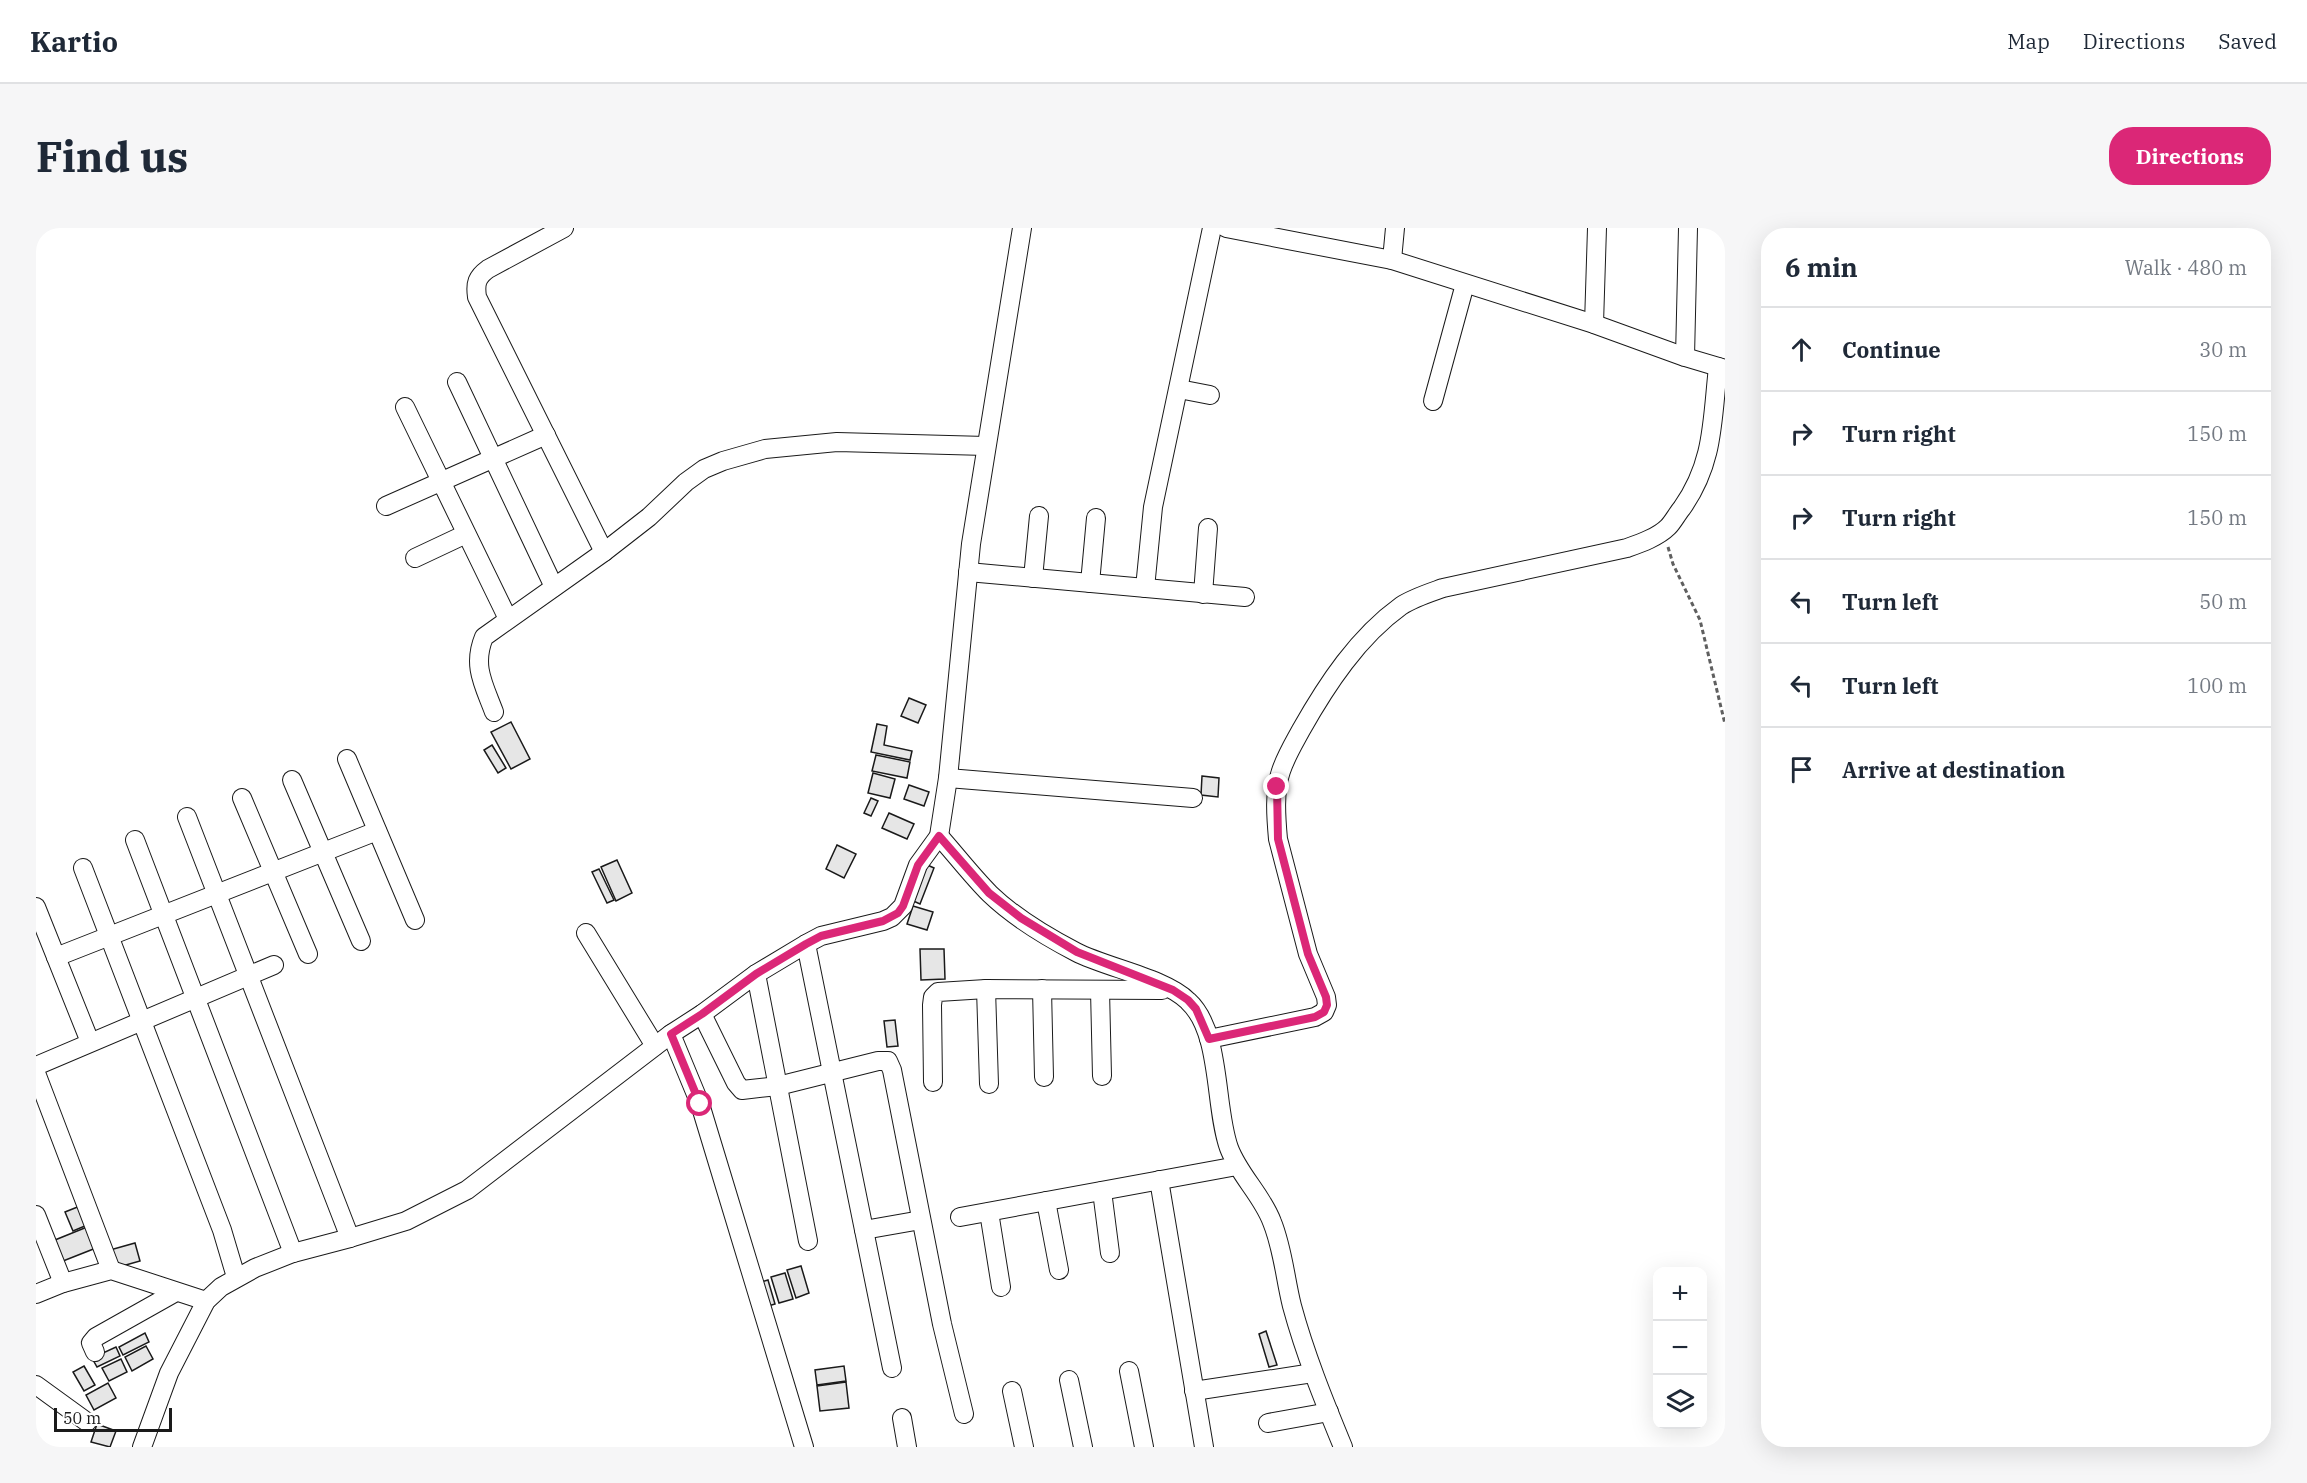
<!DOCTYPE html>
<meta charset="utf-8">
<style>
:root{--surface:#fff;--page:#f6f6f7;--text:#1f2937;--muted:#747a83;--line:#e0e1e3;--accent:#db2777}
body{margin:0;font-family:"IBM Plex Serif",serif;background:var(--page);color:var(--text)}
.controls{position:absolute;right:18px;bottom:18px;display:grid;overflow:hidden;border-radius:12px;box-shadow:0 6px 24px #0002}
.controls button{width:54px;height:54px;display:grid;place-items:center;padding:0;border:0;border-bottom:2px solid var(--line);background:var(--surface);color:var(--text);font:30px sans-serif}
.scale{position:absolute;left:18px;bottom:15px;width:118px;box-sizing:border-box;padding-left:6px;border:3px solid #1a1a1a;border-top:0;font-size:16px;line-height:21px;white-space:nowrap;color:#1a1a1a;-webkit-text-stroke:4px #fff;paint-order:stroke}
.stop{position:absolute;width:18px;height:18px;margin:-14px;border:4px solid #db2777;border-radius:50%;background:#fff}
.stop.end{background:#db2777;border-color:#fff;box-shadow:0 2px 6px #0008}
.list{margin:0;padding:0;list-style:none}
h2{display:flex;justify-content:space-between;align-items:center;height:78px;margin:0;padding:0 24px;font-size:26px}
h2 small{font-size:20px;font-weight:400;color:var(--muted)}
.list li{display:grid;grid-template-columns:39px 1fr auto;gap:18px;align-items:center;box-sizing:border-box;height:84px;padding:0 24px;border-top:2px solid var(--line)}
.list b{display:block;font-size:22px;white-space:nowrap}
.list em{font-size:20px;font-style:normal;color:var(--muted)}
.icon{flex:none;width:33px;height:33px;fill:none;stroke:currentColor;stroke-width:2;stroke-linecap:round;stroke-linejoin:round}
.map{position:relative;flex:none;width:1689px;height:1219px;overflow:hidden;border-radius:24px}
header{display:flex;align-items:center;gap:36px;box-sizing:border-box;height:84px;padding:0 30px;background:var(--surface);border-bottom:2px solid var(--line)}
header strong{font-size:28px}
nav{display:flex;gap:33px;margin-inline-start:auto;font-size:21px}
.intro{display:flex;align-items:center;justify-content:space-between;box-sizing:border-box;height:144px;padding:0 36px}
h1{margin:0;font-size:42px}
.button{padding:15px 27px;border-radius:24px;background:var(--accent);color:#fff;font-size:21px;font-weight:700}
main{display:flex;gap:36px;padding:0 36px}
aside{flex:1;background:var(--surface);border-radius:24px;box-shadow:0 6px 24px #0002}
.map>svg:first-child{display:block}
.building{fill:#e6e6e6;stroke:#1a1a1a;stroke-width:1.5}
.lines{fill:none;stroke-linecap:round;stroke-linejoin:round}
.minor-casing{stroke:#1a1a1a;stroke-width:20}
.path{stroke:#5f5f5f;stroke-width:3;stroke-dasharray:4.5 3;stroke-linecap:butt}
.minor{stroke:#fff;stroke-width:18}
.route{stroke:#db2777;stroke-width:8}
</style>
<header>
<strong>Kartio</strong>
<nav><a>Map</a><a>Directions</a><a>Saved</a></nav>
</header>
<div class="intro"><h1>Find us</h1><a class="button">Directions</a></div>
<main>
<div class="map">
<svg width="1689" height="1219" viewBox="0 0 1689 1219">
<rect width="100%" height="100%" fill="#fff"/>
<g class="building">
<path d="M873,470L890,477L882,495L865,488Z"/>
<path d="M475,494L494,531L475,541L455,504Z"/>
<path d="M841,496L851,498L848,517L876,523L874,532L835,524Z"/>
<path d="M456,517L470,540L462,545L448,522Z"/>
<path d="M840,527L874,534L871,550L836,543Z"/>
<path d="M837,545L859,551L854,570L832,565Z"/>
<path d="M1166,548L1183,550L1182,569L1165,567Z"/>
<path d="M873,557L893,564L888,578L868,571Z"/>
<path d="M835,570L842,573L835,588L828,585Z"/>
<path d="M853,585L878,596L871,611L846,600Z"/>
<path d="M801,617L820,626L808,650L790,641Z"/>
<path d="M581,632L596,665L580,673L565,639Z"/>
<path d="M887,635L898,640L884,676L873,671Z"/>
<path d="M563,641L578,672L571,675L556,644Z"/>
<path d="M877,678L897,684L891,702L871,696Z"/>
<path d="M884,721H908L909,751L885,752Z"/>
<path d="M859,792L862,818L851,819L848,793Z"/>
<path d="M49,976L56,995L37,1003L29,984Z"/>
<path d="M56,997L65,1018L22,1035L14,1014Z"/>
<path d="M99,1015L104,1033L79,1040L74,1022Z"/>
<path d="M765,1038L773,1065L760,1070L751,1042Z"/>
<path d="M749,1045L757,1071L743,1075L735,1049Z"/>
<path d="M732,1052L739,1076L732,1078L725,1054Z"/>
<path d="M1230,1103L1241,1137L1233,1139L1223,1106Z"/>
<path d="M109,1105L113,1114L87,1127L83,1119Z"/>
<path d="M110,1118L117,1131L96,1143L89,1129Z"/>
<path d="M80,1119L84,1128L61,1139L56,1130Z"/>
<path d="M85,1131L91,1144L73,1153L66,1140Z"/>
<path d="M48,1138L59,1157L48,1163L37,1144Z"/>
<path d="M808,1138L810,1153L781,1157L779,1142Z"/>
<path d="M810,1154L813,1180L784,1183L781,1158Z"/>
<path d="M72,1155L80,1170L58,1182L50,1167Z"/>
<path d="M61,1196L80,1203L74,1219L55,1214Z"/>
</g>
<g class="lines">
<g class="minor-casing">
<g id="minor">
<path d="M528,0L452,41C441,49 439,55 441,69L568,324"/>
<path d="M1190,0L1356,32L1558,96L1649,129L1689,141"/>
<path d="M1356,32L1359,0"/>
<path d="M1558,96L1561,0"/>
<path d="M1649,129L1652,0"/>
<path d="M421,154L518,359"/>
<path d="M1143,161L1174,167"/>
<path d="M1397,173L1429,56"/>
<path d="M369,179L472,391"/>
<path d="M350,278L510,207"/>
<path d="M379,330L430,306"/>
<path d="M932,344L1209,369"/>
<path d="M997,350L1003,288"/>
<path d="M1054,355L1060,290"/>
<path d="M1109,360L1117,279L1176,0"/>
<path d="M1167,366L1172,300"/>
<path d="M458,484C448,457 436,438 448,409L568,324L613,289L650,254L668,241L687,233L729,221L801,214L950,218"/>
<path d="M311,531L379,692"/>
<path d="M912,550L1157,570"/>
<path d="M256,552L325,713"/>
<path d="M206,570L272,726"/>
<path d="M151,589L314,1010"/>
<path d="M903,608C920,627 936,648 954,666C978,689 1011,709 1040,724C1071,740 1129,750 1152,773C1186,804 1178,879 1193,920C1203,947 1226,967 1236,994C1247,1021 1249,1050 1256,1078C1269,1126 1288,1173 1307,1219"/>
<path d="M99,612L257,1025"/>
<path d="M47,640L186,1002L200,1049"/>
<path d="M0,679L54,814"/>
<path d="M550,705L619,818"/>
<path d="M770,716L856,1140"/>
<path d="M20,729L341,603"/>
<path d="M720,746L772,1013"/>
<path d="M950,761L953,856"/>
<path d="M1006,761L1008,849"/>
<path d="M1064,762L1066,848"/>
<path d="M666,786L700,855L706,862L742,858L842,833H852L856,842L906,1096L928,1186"/>
<path d="M635,806L664,876L768,1219"/>
<path d="M1173,811L1279,789L1288,784L1291,777L1290,769L1272,726L1242,611C1240,589 1238,563 1245,543C1250,528 1258,515 1265,502C1291,456 1322,409 1365,378C1377,370 1393,365 1407,360L1591,320C1605,315 1622,309 1632,299C1637,294 1641,286 1646,280C1678,235 1676,193 1682,139"/>
<path d="M0,838L238,737"/>
<path d="M0,845L75,1042"/>
<path d="M897,854L896,777L897,769L902,764L950,761L1126,762"/>
<path d="M1123,952L1168,1219"/>
<path d="M1066,963L1074,1025"/>
<path d="M1010,973L1023,1042"/>
<path d="M953,984L965,1059"/>
<path d="M0,987L27,1055"/>
<path d="M924,989L1201,938"/>
<path d="M828,1002L885,992"/>
<path d="M0,1066L27,1055L75,1042L170,1073"/>
<path d="M59,1124L55,1115L60,1109L140,1064"/>
<path d="M1093,1143L1108,1219"/>
<path d="M1033,1152L1047,1219"/>
<path d="M0,1157L51,1194"/>
<path d="M976,1163L988,1219"/>
<path d="M1158,1163L1277,1145"/>
<path d="M866,1190L871,1219"/>
<path d="M1232,1195L1293,1184"/>
<path d="M106,1219L133,1145L170,1073L185,1059L219,1040L257,1025L314,1010L370,993L431,962L635,806L666,786L720,746L770,716L785,708L847,693L856,689L867,678L882,637L903,608L912,550L935,316L986,0"/>
</g>
</g>
<path class="path" d="M1632,319L1637,336L1664,392L1689,496"/>
<use href="#minor" class="minor"/>
</g>
<g class="lines">
<path class="route" d="M664,876L635,806L666,786L720,746L770,716L785,708L847,693L862,685L867,678L882,637L903,608L953,665L985,690L1041,724L1137,762L1152,772L1160,781L1173,811L1279,789L1288,784L1291,777L1290,769L1272,726L1242,611L1241,559"/>
</g>
</svg>
<div class="controls">
<button>+</button>
<button>−</button>
<button><svg class="icon" aria-label="layers" viewBox="0 0 24 24"><path d="M12 4l9 5-9 5-9-5zM3 14l9 5 9-5"/></svg></button>
</div>
<div class="scale">50 m</div>
<div class="stop" style="left:664px;top:876px"></div>
<div class="stop end" style="left:1241px;top:559px"></div>
</div>
<aside>
<h2>6 min<small>Walk · 480 m</small></h2>
<ul class="list">
<li><svg class="icon" aria-label="ahead" viewBox="0 0 24 24"><path d="M12 20V5M6 11l6-6 6 6"/></svg><div><b>Continue</b></div><em>30 m</em></li>
<li><svg class="icon" aria-label="right" viewBox="0 0 24 24"><path d="M7 20v-9h11M14 6l5 5-5 5"/></svg><div><b>Turn right</b></div><em>150 m</em></li>
<li><svg class="icon" aria-label="right" viewBox="0 0 24 24"><path d="M7 20v-9h11M14 6l5 5-5 5"/></svg><div><b>Turn right</b></div><em>150 m</em></li>
<li><svg class="icon" aria-label="left" viewBox="0 0 24 24"><path d="M17 20v-9H6M10 6l-5 5 5 5"/></svg><div><b>Turn left</b></div><em>50 m</em></li>
<li><svg class="icon" aria-label="left" viewBox="0 0 24 24"><path d="M17 20v-9H6M10 6l-5 5 5 5"/></svg><div><b>Turn left</b></div><em>100 m</em></li>
<li><svg class="icon" aria-label="arrive" viewBox="0 0 24 24"><path d="M6 21V4h12l-3 4 3 4H6"/></svg><div><b>Arrive at destination</b></div></li>
</ul>
</aside>
</main>
